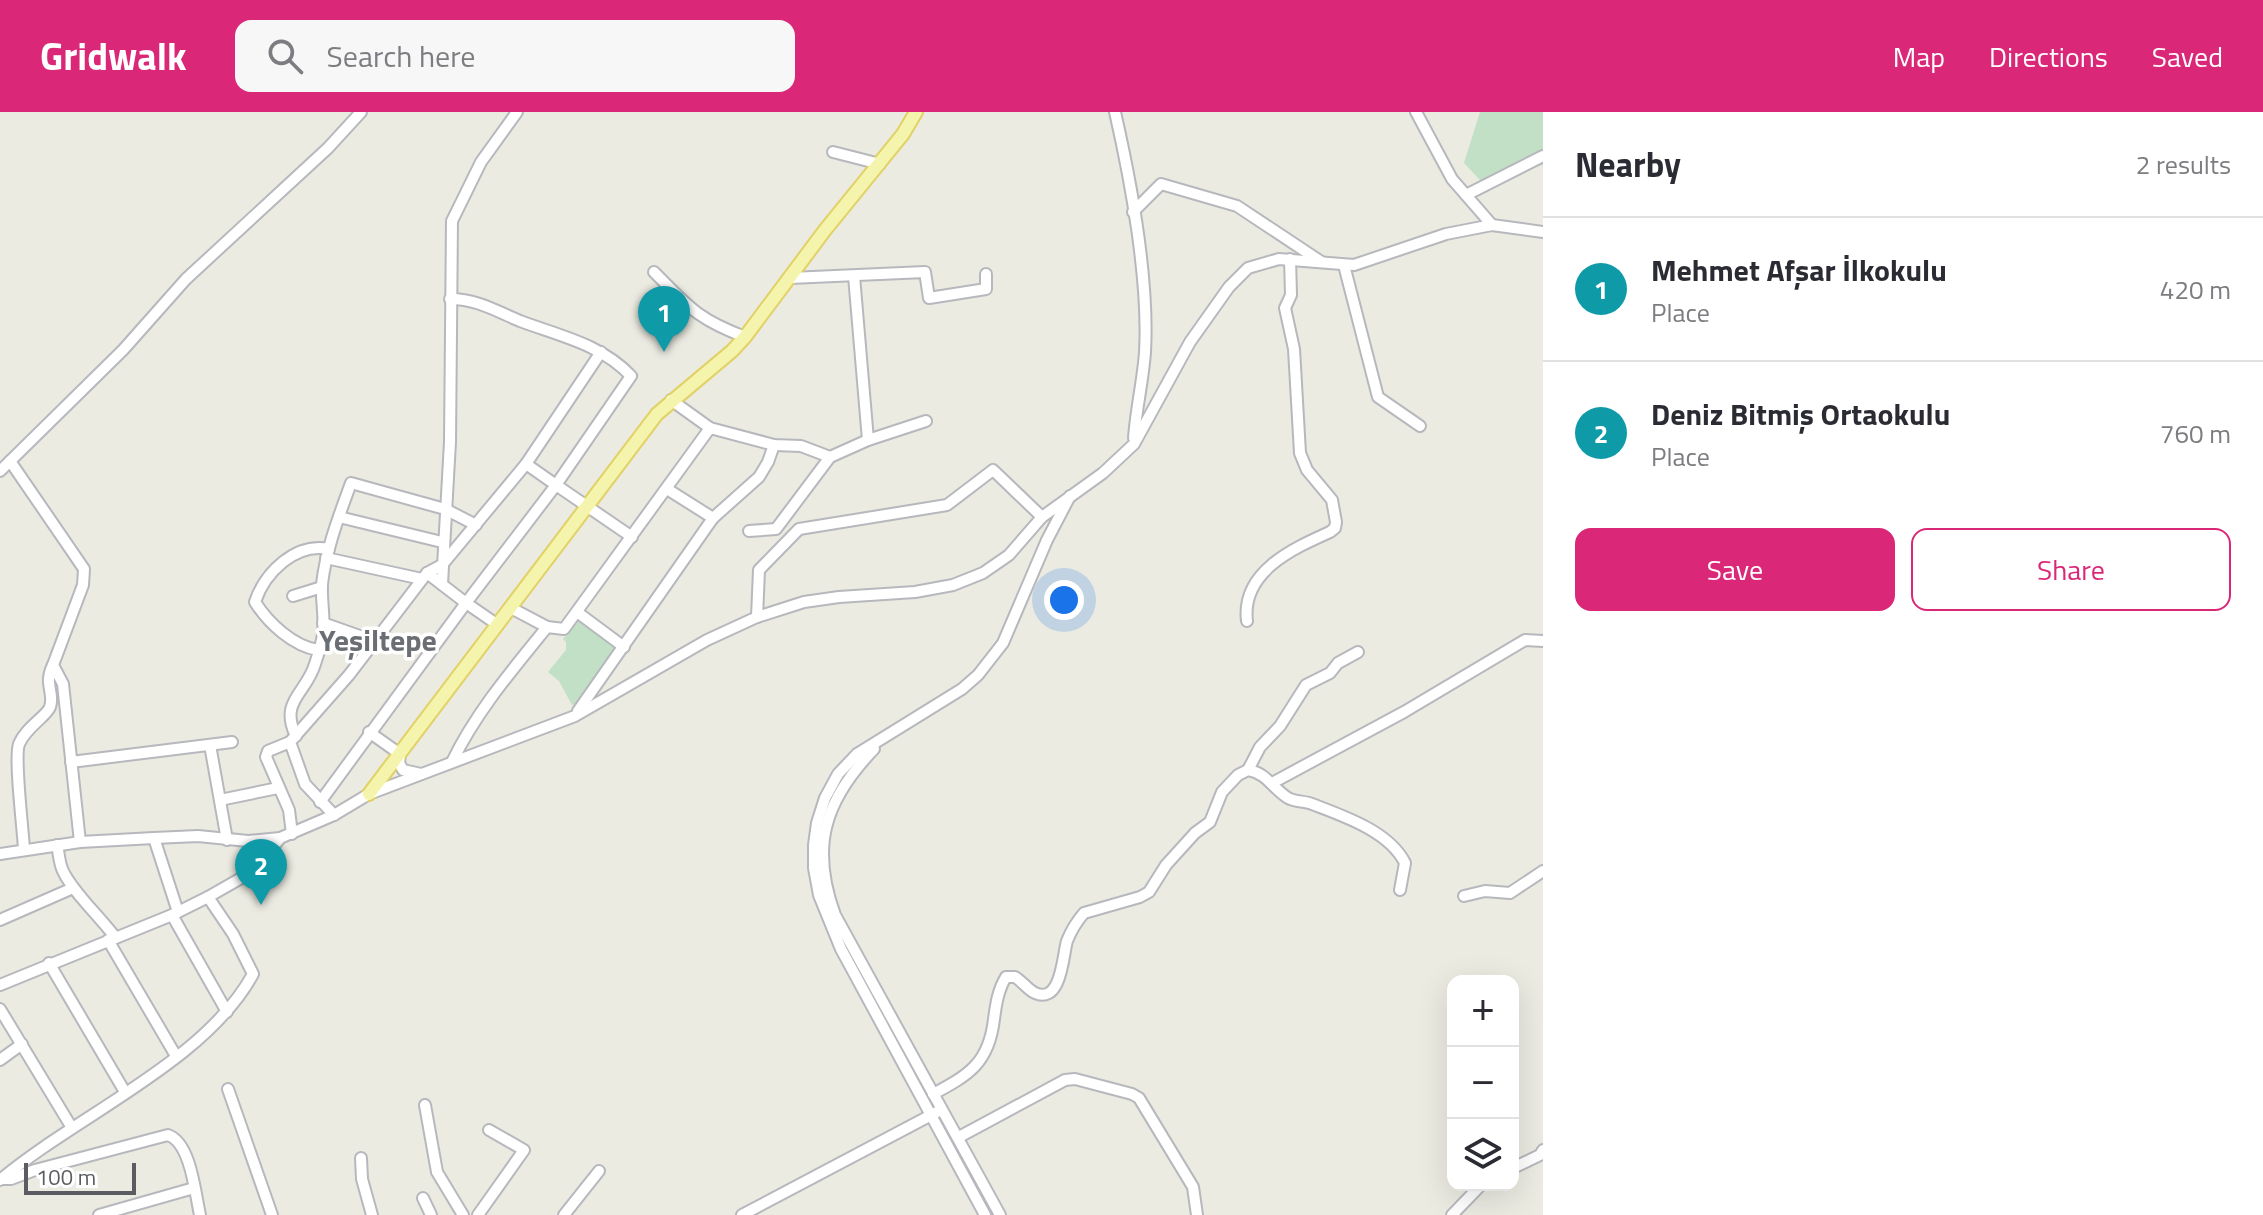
<!DOCTYPE html>
<meta charset="utf-8">
<style>
:root{--surface:#fff;--page:#f7f7f7;--text:#2b2b33;--muted:#7c7c81;--line:#e1e1e2;--accent:#db2777}
body{margin:0;font-family:"Titillium Web",sans-serif;background:var(--page);color:var(--text)}
.controls{position:absolute;right:24px;bottom:24px;display:grid;overflow:hidden;border-radius:16px;box-shadow:0 8px 32px #0002}
.controls button{width:72px;height:72px;display:grid;place-items:center;padding:0;border:0;border-bottom:2px solid var(--line);background:var(--surface);color:var(--text);font:40px sans-serif}
.scale{position:absolute;left:24px;bottom:20px;width:112px;box-sizing:border-box;padding-left:8px;border:4px solid #5a5c61;border-top:0;font-size:22px;line-height:28px;white-space:nowrap;color:#5a5c61;-webkit-text-stroke:6px #fff;paint-order:stroke}
.you{position:absolute;left:1064px;top:488px;width:28px;height:28px;margin:-20px;border:6px solid #fff;border-radius:50%;background:#1a73e8;box-shadow:0 0 0 12px #1a73e833}
.badge{display:grid;place-items:center;width:52px;height:52px;border-radius:50%;background:var(--accent);color:#fff;font-size:26px;font-weight:700}
.pin{position:absolute;translate:-50% -66px;filter:drop-shadow(0 2px 4px #0008)}
.pin::after{content:'';position:absolute;top:42px;width:28px;height:24px;background:inherit;clip-path:polygon(0 0,100% 0,50% 100%)}
.list{margin:0;padding:0;list-style:none}
h2{display:flex;justify-content:space-between;align-items:center;height:104px;margin:0;padding:0 32px;font-size:34px}
h2 small{font-size:26px;font-weight:400;color:var(--muted)}
.list li{display:grid;grid-template-columns:52px 1fr auto;gap:24px;align-items:center;box-sizing:border-box;height:144px;padding:0 32px;border-top:2px solid var(--line)}
.list b{display:block;font-size:30px;white-space:nowrap}
.list p{margin:0;font-size:26px;white-space:nowrap;color:var(--muted)}
.list em{font-size:26px;font-style:normal;color:var(--muted)}
.actions{display:flex;gap:16px;padding:24px 32px}
.actions a{flex:1;padding:18px 0;border:2px solid var(--accent);border-radius:16px;text-align:center;font-size:28px;color:var(--accent)}
.actions .main{background:var(--accent);color:#fff}
.icon{flex:none;width:44px;height:44px;fill:none;stroke:currentColor;stroke-width:2;stroke-linecap:round;stroke-linejoin:round}
.map{position:relative;flex:none;width:1543px;height:1103px;overflow:hidden}
header{display:flex;align-items:center;gap:48px;box-sizing:border-box;height:112px;padding:0 40px;background:var(--accent);color:#fff}
header strong{font-size:38px}
nav{display:flex;gap:44px;margin-inline-start:auto;font-size:28px}
.search{width:560px;height:72px;background:var(--page);display:flex;align-items:center;gap:20px;box-sizing:border-box;padding:0 28px;border-radius:16px;color:var(--muted);font-size:30px}
main{display:flex}
aside{flex:1;background:var(--surface)}
.map>svg:first-child{display:block}
.green{fill:#c1e0c6}
.lines{fill:none;stroke-linecap:round;stroke-linejoin:round}
.minor-casing{stroke:#b7b8bd;stroke-width:14}
.major-casing{stroke:#e1d166;stroke-width:16}
.minor{stroke:#fff;stroke-width:10}
.major{stroke:#f5f4ad;stroke-width:12}
.labels{text-anchor:middle;stroke-width:7;stroke-linejoin:round;paint-order:stroke}
.district-label{font-size:30px;font-weight:bold;fill:#6b6e73;stroke:#fff}
</style>
<header>
<strong>Gridwalk</strong>
<div class="search"><svg class="icon" aria-label="search" viewBox="0 0 24 24"><circle cx="10" cy="10" r="6"/><path d="M15 15l6 6"/></svg>Search here</div>
<nav><a>Map</a><a>Directions</a><a>Saved</a></nav>
</header>
<main>
<div class="map">
<svg width="1543" height="1103" viewBox="0 0 1543 1103">
<rect width="100%" height="100%" fill="#ebebe2"/>
<g class="green">
<path d="M1480,0H1543V53L1498,68H1480L1464,51Z"/>
<path d="M580,507L617,535L580,590L572,593L559,569L548,560L566,538V530L563,527Z"/>
</g>
<g class="lines">
<g class="minor-casing">
<g id="minor">
<path d="M1115,0C1131,70 1149,169 1145,240C1143,269 1136,297 1134,326"/>
<path d="M1416,0L1452,67L1492,113"/>
<path d="M833,40L880,52"/>
<path d="M1466,83L1543,44"/>
<path d="M1133,100L1161,72L1237,94L1320,149"/>
<path d="M1344,153L1378,285L1420,314"/>
<path d="M654,160C689,195 697,207 745,225"/>
<path d="M854,164L868,328"/>
<path d="M790,166L925,160L929,186L986,177V162"/>
<path d="M450,187C477,187 496,199 520,209C560,224 601,232 631,264L556,373L632,425"/>
<path d="M710,316L774,333L801,334L830,345L868,328L926,309"/>
<path d="M10,349L84,457L83,473L53,553L63,572L80,730"/>
<path d="M0,359L123,238L186,167L328,36L361,0"/>
<path d="M667,377L713,406"/>
<path d="M339,405L442,430"/>
<path d="M749,419L776,417L830,345"/>
<path d="M326,446L422,467"/>
<path d="M442,472L450,330L452,109L481,50L517,0"/>
<path d="M293,484L322,475"/>
<path d="M511,496L547,515"/>
<path d="M577,500L624,535"/>
<path d="M757,505L759,458L799,417L947,393L993,358L1042,405"/>
<path d="M1247,509C1241,460 1292,437 1330,420L1335,416L1336,410L1332,388L1307,358L1300,341L1294,237L1285,196L1291,183L1290,147"/>
<path d="M323,511L374,529"/>
<path d="M498,513L466,491L556,373L526,352"/>
<path d="M318,538C293,534 268,511 255,490C265,460 296,430 329,437"/>
<path d="M578,599L713,406L759,365L768,350L774,333"/>
<path d="M369,620L400,642L399,651L403,658L421,662"/>
<path d="M296,624C279,589 306,582 315,552C318,543 322,531 323,522C325,505 321,488 322,472C326,437 339,404 351,371L445,397L476,413"/>
<path d="M290,630L268,639L266,645L289,698L292,722"/>
<path d="M210,633L227,728"/>
<path d="M874,637C824,689 810,735 835,803L1000,1103"/>
<path d="M71,650L232,630"/>
<path d="M452,650C476,600 513,557 547,515L564,517L710,316L671,288"/>
<path d="M1248,658L1260,635L1280,614L1306,573L1330,561L1338,551L1358,540"/>
<path d="M1272,671L1404,600L1525,528L1543,529"/>
<path d="M220,688L278,676"/>
<path d="M320,690L466,491L427,461"/>
<path d="M334,703L305,672L290,630L349,563L427,461L442,453L526,352L601,240"/>
<path d="M154,726L178,800"/>
<path d="M57,733C59,741 59,751 63,759C72,779 100,805 115,825"/>
<path d="M24,737C23,717 14,646 19,632C26,615 47,604 50,595C55,580 43,573 53,553"/>
<path d="M0,742L80,730L154,726L198,724L248,729L280,726L334,703L369,682L575,604L707,528L757,505L804,490L839,485L915,480L953,473L983,461L1009,443L1042,405L1103,361L1134,332L1190,230L1229,175L1248,156L1279,147L1354,153L1446,122L1492,113L1543,120"/>
<path d="M1464,784L1485,779L1510,781L1543,759"/>
<path d="M172,803L227,900"/>
<path d="M0,808L73,776"/>
<path d="M108,828L176,944"/>
<path d="M49,851L125,980"/>
<path d="M0,873L172,803L208,785L257,757L280,726"/>
<path d="M0,897L72,1016"/>
<path d="M0,948L22,932"/>
<path d="M228,977L272,1103"/>
<path d="M933,982C969,963 989,951 994,907C996,892 998,878 1006,865H1015C1022,869 1028,878 1035,881C1062,893 1063,841 1067,829C1071,819 1077,809 1084,801L1140,785L1149,780L1166,753L1195,721L1210,710L1222,680L1238,663L1248,658C1267,661 1273,677 1288,686C1295,690 1305,689 1312,692C1343,704 1389,719 1405,751L1400,778"/>
<path d="M425,993L437,1060L463,1103"/>
<path d="M959,1025L1065,968L1075,967L1132,982L1139,986L1193,1075L1197,1103"/>
<path d="M361,1046L362,1067L372,1103"/>
<path d="M1513,1056L1540,1043L1543,1038"/>
<path d="M3,1067H11L35,1058L168,1023C191,1031 195,1081 200,1103"/>
<path d="M0,1068C77,1003 205,950 253,862L233,822L208,785"/>
<path d="M423,1086L431,1103"/>
<path d="M99,1103L194,1076"/>
<path d="M478,1103L524,1038L489,1018"/>
<path d="M564,1103L599,1059"/>
<path d="M742,1103L937,1000"/>
<path d="M985,1103L841,837L819,783L814,756V733L817,711L825,686L838,662L857,642L962,577L978,563L1003,531L1047,428L1070,384"/>
<path d="M1452,1103L1481,1073"/>
</g>
</g>
<g class="major-casing">
<path id="major" d="M369,682L657,302L732,239L745,225L825,118L903,22L916,0"/>
</g>
<use href="#minor" class="minor"/>
<use href="#major" class="major"/>
</g>
<g class="labels">
<g class="district-label">
<text x="378" y="539">Yeşiltepe</text>
</g>
</g>
</svg>
<div class="controls">
<button>+</button>
<button>−</button>
<button><svg class="icon" aria-label="layers" viewBox="0 0 24 24"><path d="M12 4l9 5-9 5-9-5zM3 14l9 5 9-5"/></svg></button>
</div>
<div class="scale">100 m</div>
<div class="you"></div>
<div class="pin badge" style="left:664px;top:240px;background:#0f9aa8">1</div>
<div class="pin badge" style="left:261px;top:793px;background:#0f9aa8">2</div>
</div>
<aside>
<h2>Nearby<small>2 results</small></h2>
<ul class="list">
<li><span class="badge" style="background:#0f9aa8">1</span><div><b>Mehmet Afşar İlkokulu</b><p>Place</p></div><em>420 m</em></li>
<li><span class="badge" style="background:#0f9aa8">2</span><div><b>Deniz Bitmiş Ortaokulu</b><p>Place</p></div><em>760 m</em></li>
</ul>
<div class="actions"><a class="main">Save</a><a>Share</a></div>
</aside>
</main>
